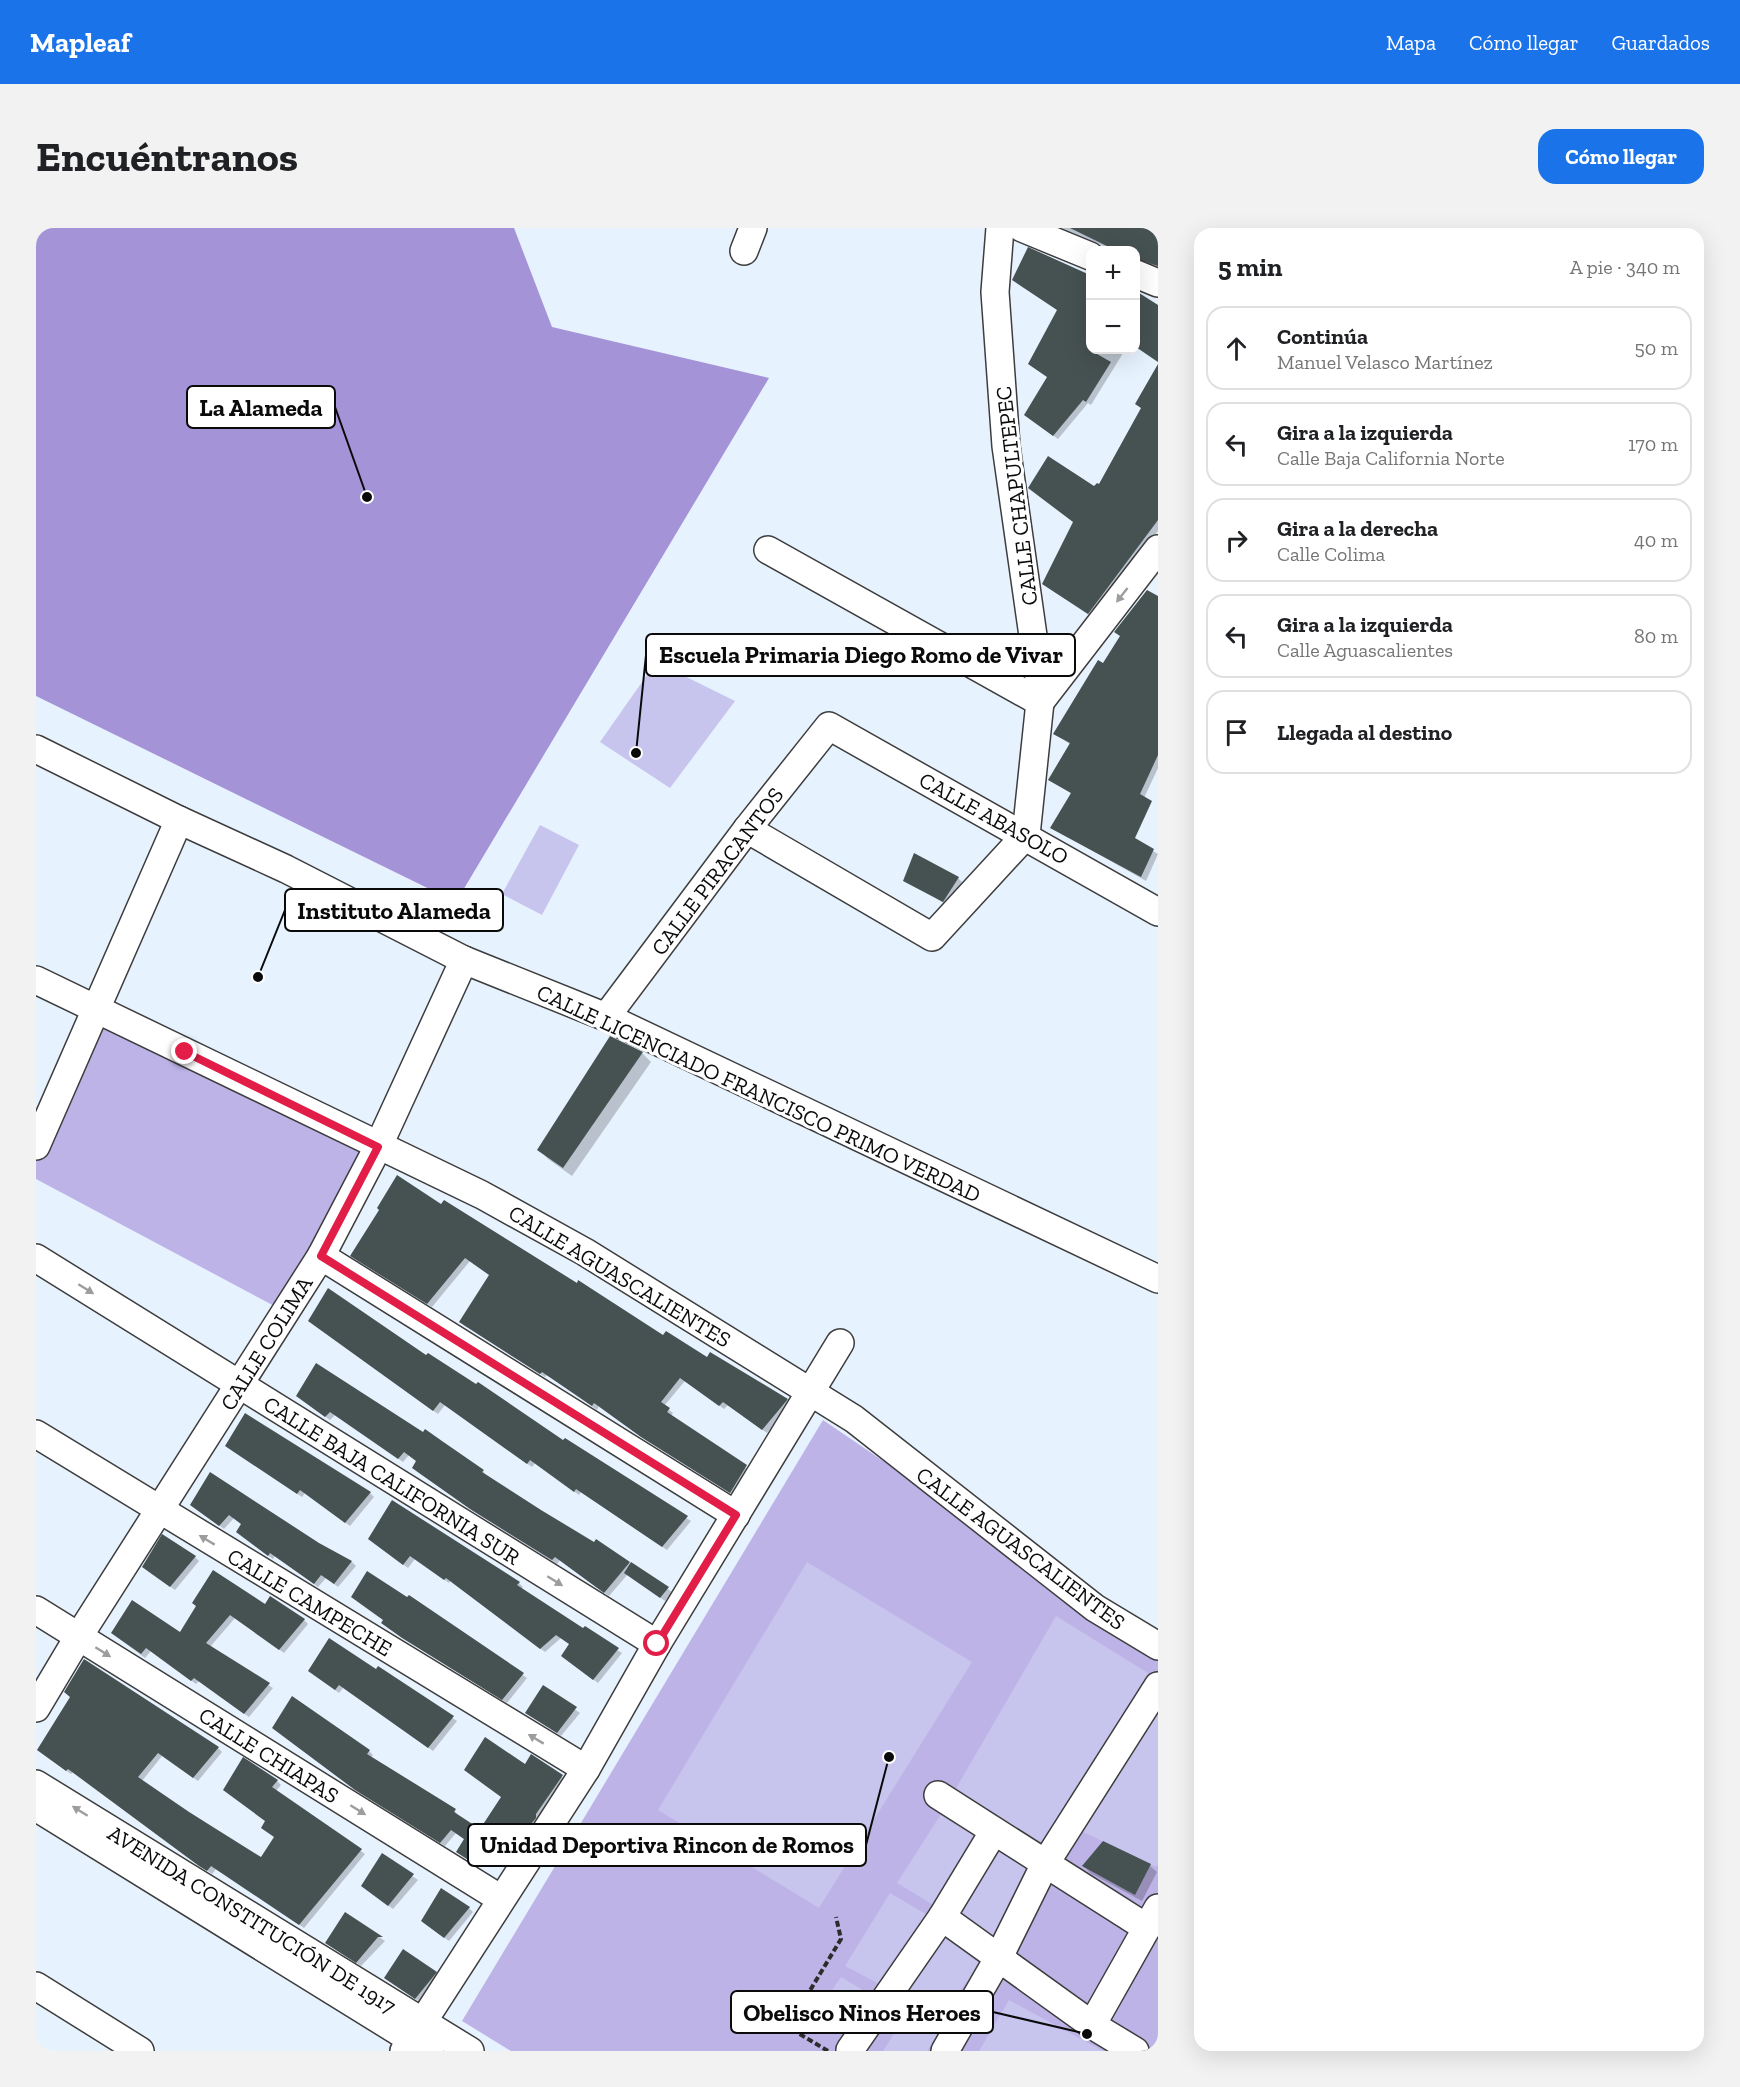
<!DOCTYPE html>
<html lang="es">
<meta charset="utf-8">
<style>
:root{--surface:#fff;--page:#f2f2f2;--text:#202124;--muted:#757577;--line:#e0e0e0;--accent:#1a73e8}
body{margin:0;font-family:"Zilla Slab",serif;background:var(--page);color:var(--text)}
.controls{position:absolute;right:18px;top:18px;display:grid;overflow:hidden;border-radius:12px;box-shadow:0 6px 24px #0002}
.controls button{width:54px;height:54px;display:grid;place-items:center;padding:0;border:0;border-bottom:2px solid var(--line);background:var(--surface);color:var(--text);font:30px sans-serif}
.stop{position:absolute;width:18px;height:18px;margin:-14px;border:4px solid #e11d48;border-radius:50%;background:#fff}
.stop.end{background:#e11d48;border-color:#fff;box-shadow:0 2px 6px #0008}
.list{margin:0;padding:0;list-style:none}
h2{display:flex;justify-content:space-between;align-items:center;height:78px;margin:0;padding:0 24px;font-size:26px}
h2 small{font-size:20px;font-weight:400;color:var(--muted)}
.list li{display:grid;grid-template-columns:39px 1fr auto;gap:18px;align-items:center;box-sizing:border-box;height:84px;margin:0 12px 12px;padding:0 12px;border:2px solid var(--line);border-radius:18px}
.list b{display:block;font-size:22px;white-space:nowrap}
.list p{margin:0;font-size:20px;white-space:nowrap;color:var(--muted)}
.list em{font-size:20px;font-style:normal;color:var(--muted)}
.icon{flex:none;width:33px;height:33px;fill:none;stroke:currentColor;stroke-width:2;stroke-linecap:round;stroke-linejoin:round}
.map{position:relative;flex:none;width:1122px;height:1823px;overflow:hidden;border-radius:18px}
header{display:flex;align-items:center;gap:36px;box-sizing:border-box;height:84px;padding:0 30px;background:var(--accent);color:#fff}
header strong{font-size:28px}
nav{display:flex;gap:33px;margin-inline-start:auto;font-size:21px}
.intro{display:flex;align-items:center;justify-content:space-between;box-sizing:border-box;height:144px;padding:0 36px}
h1{margin:0;font-size:42px}
.button{padding:15px 27px;border-radius:18px;background:var(--accent);color:#fff;font-size:21px;font-weight:700}
main{display:flex;gap:36px;padding:0 36px}
aside{flex:1;background:var(--surface);border-radius:18px;box-shadow:0 6px 24px #0002}
.map>svg:first-child{display:block}
.green{fill:#bdb3e7}
.forest{fill:#a593d7}
.pitch{fill:#c7c4ee}
.shadow{fill:#0003}
.building{fill:#465152}
.lines{fill:none;stroke-linecap:round;stroke-linejoin:round}
.minor-casing{stroke:#3d3d3d;stroke-width:30}
.path{stroke:#2c2c2c;stroke-width:4;stroke-dasharray:6 3;stroke-linecap:butt}
.minor{stroke:#fff;stroke-width:27}
.oneway{fill:#9d9d9d}
.route{stroke:#e11d48;stroke-width:8}
.labels{text-anchor:middle;stroke-width:6;stroke-linejoin:round;paint-order:stroke}
.street-label{font-size:22px;fill:#0a0a0a;stroke:#fff}
.leader{fill:none;stroke:#0a0a0a;stroke-width:2}
.callout-dot{fill:#0a0a0a;stroke:#fff;stroke-width:2}
.callout{fill:#fff;stroke:#0a0a0a;stroke-width:2}
.callout-label{font-size:24px;text-anchor:middle;font-weight:bold;fill:#0a0a0a}
</style>
<header>
<strong>Mapleaf</strong>
<nav><a>Mapa</a><a>Cómo llegar</a><a>Guardados</a></nav>
</header>
<div class="intro"><h1>Encuéntranos</h1><a class="button">Cómo llegar</a></div>
<main>
<div class="map">
<svg width="1122" height="1823" viewBox="0 0 1122 1823">
<rect width="100%" height="100%" fill="#e7f2ff"/>
<g class="green">
<path d="M61,781L342,919L244,1081L0,951V918Z"/>
<path d="M787,1192L1122,1420V1823H475L426,1793Z"/>
</g>
<path class="forest" d="M0,0H478L516,99L733,150L420,674L0,468Z"/>
<g class="pitch">
<path d="M620,434L699,473L634,560L564,514Z"/>
<path d="M504,597L543,617L506,687L466,666Z"/>
<path d="M771,1334L936,1434L783,1680L622,1582Z"/>
<path d="M1020,1388L1112,1445L1007,1617L919,1562Z"/>
<path d="M1122,1481V1636L1120,1639L1043,1602Z"/>
<path d="M907,1583L950,1608L904,1681L861,1655Z"/>
<path d="M958,1617L998,1641L953,1713L915,1686Z"/>
<path d="M854,1665L900,1692L851,1760L809,1738Z"/>
<path d="M911,1700L952,1727L903,1789L862,1766Z"/>
<path d="M805,1749L835,1767L809,1807L778,1789Z"/>
<path d="M973,1772L1067,1823H943Z"/>
<path d="M870,1787L902,1806L891,1823H847Z"/>
</g>
<g class="shadow">
<path d="M1026,0H1122V39L1100,34V22H1077Z"/>
<path d="M992,21L1054,49V122H1089L1055,177L1052,175L1022,211L994,191L1013,150L994,136L1023,83L978,52Z"/>
<path d="M1100,66L1122,80V134L1100,119Z"/>
<path d="M1122,139V303L1056,389L1007,356L1106,181L1101,176Z"/>
<path d="M1122,370V540L1108,570L1096,611L1122,626L1110,653L1016,600L1036,566L1014,552L1035,517L1019,506L1068,438Z"/>
<path d="M922,650L926,654L911,677L869,652Z"/>
<path d="M606,825L615,834L536,948L512,931L503,922Z"/>
<path d="M406,978L628,1109L751,1172L755,1176L731,1205L692,1177L688,1181L649,1153L628,1178L637,1185L635,1188L714,1243L699,1268L611,1213L563,1178L561,1182L511,1147L509,1149L429,1098L425,1094L454,1047L434,1033L396,1079L320,1032Z"/>
<path d="M278,1097L391,1129L655,1293L631,1322L545,1264L543,1267L499,1235L496,1239L409,1177L402,1186Z"/>
<path d="M266,1172L447,1243L450,1248L504,1283L593,1335L636,1364L629,1373L592,1346L573,1368L524,1332L521,1336L440,1285L382,1244V1234L373,1227L367,1234L299,1187L294,1192Z"/>
<path d="M195,1222L334,1265L338,1269L314,1298L269,1265L266,1269Z"/>
<path d="M175,1246L282,1316L316,1334L320,1338L302,1359L290,1350L282,1359L239,1328L237,1331L206,1308L207,1297L198,1290L188,1301L160,1281Z"/>
<path d="M333,1311L483,1355L487,1359L484,1362L586,1425L562,1455L531,1432L534,1416L525,1410L509,1424L414,1353L413,1355L379,1331L372,1340Z"/>
<path d="M159,1329L163,1333L139,1362L112,1343Z"/>
<path d="M373,1369L491,1450L471,1475L351,1399Z"/>
<path d="M162,1378L230,1379L268,1392L272,1396L248,1425L199,1390L174,1419L237,1460L213,1489L163,1453L160,1456L115,1423L109,1430L81,1409L144,1406Z"/>
<path d="M343,1440L421,1493L397,1523L307,1460L303,1465L278,1447L341,1443Z"/>
<path d="M507,1459L544,1485L525,1508L491,1485Z"/>
<path d="M242,1504L333,1523L337,1527L335,1530L419,1583L422,1588L445,1603L496,1528L530,1552L503,1595L481,1622L465,1611L442,1638L421,1624L429,1612L420,1605L409,1618L325,1566Z"/>
<path d="M182,1520L186,1524L162,1553L126,1528L106,1553L225,1631L240,1610L208,1531L241,1553L245,1557L240,1563L329,1626L268,1700L180,1641L176,1646L37,1544L35,1546L7,1526Z"/>
<path d="M346,1627L382,1652L357,1681L331,1662Z"/>
<path d="M1048,1638H1114L1121,1644L1106,1673L1054,1645Z"/>
<path d="M433,1680L437,1684L413,1713L391,1697Z"/>
<path d="M309,1686L349,1713L325,1738L291,1715Z"/>
<path d="M400,1745L404,1749L384,1774L355,1754Z"/>
</g>
<g class="building">
<path d="M1034,0H1122V38L1100,31V22H1079Z"/>
<path d="M992,19L1054,47V122L1075,134L1050,174L1047,172L1017,208L988,187L1011,149L992,136L1021,82L976,52Z"/>
<path d="M1100,63L1122,77V134L1100,119Z"/>
<path d="M1122,136V292L1052,386L1006,356L1037,294L992,260L1012,228L1058,258L1061,255L1063,256L1105,180L1099,176Z"/>
<path d="M1111,362L1122,368V527L1104,566L1116,573L1099,610L1118,621L1105,649L1014,600L1035,565L1012,552L1034,515L1017,506L1062,432L1067,435L1084,408L1078,404Z"/>
<path d="M878,625L923,649L907,674L867,653Z"/>
<path d="M574,808L607,824L527,940L501,922Z"/>
<path d="M361,947L405,976L408,972L541,1055L542,1052L627,1107L630,1103L671,1129L674,1124L752,1171L726,1202L687,1174L683,1178L644,1150L625,1174L634,1180L631,1184L711,1237L694,1265L605,1209L558,1175L556,1178L506,1144L504,1146L423,1094L453,1047L429,1030L391,1076L314,1028L343,982L341,980Z"/>
<path d="M292,1060L390,1127L392,1125L440,1156L442,1154L527,1212L529,1210L652,1288L626,1319L540,1261L538,1264L494,1232L491,1236L404,1174L397,1183L272,1093Z"/>
<path d="M280,1135L387,1204L389,1201L406,1213L448,1242L446,1244L505,1282L558,1314L560,1311L594,1334L568,1365L519,1329L516,1332L434,1281L376,1240L380,1233L368,1224L362,1231L294,1184L289,1189L260,1168Z"/>
<path d="M209,1185L335,1264L309,1295L264,1262L261,1266L189,1218Z"/>
<path d="M174,1244L283,1315L316,1333L298,1356L285,1347L278,1356L234,1325L232,1328L200,1304L205,1296L193,1287L183,1298L154,1277Z"/>
<path d="M356,1272L484,1354L481,1357L547,1400L549,1398L583,1420L557,1452L525,1428L533,1416L520,1407L504,1421L410,1350L408,1352L374,1328L367,1337L332,1311Z"/>
<path d="M126,1306L160,1328L134,1359L106,1339Z"/>
<path d="M595,1334L633,1359L624,1370L588,1345Z"/>
<path d="M177,1342L229,1376L234,1368L269,1391L243,1422L194,1387L170,1415L234,1455L208,1486L158,1450L155,1453L110,1420L105,1426L75,1405L96,1372L144,1404L160,1378L156,1375Z"/>
<path d="M331,1343L371,1369L373,1367L488,1445L466,1472L366,1410L345,1395L347,1392L315,1369Z"/>
<path d="M293,1410L340,1441L342,1438L418,1488L392,1520L303,1457L299,1462L272,1443Z"/>
<path d="M48,1431L183,1519L157,1550L122,1525L102,1549L153,1584L225,1629L238,1609L225,1600L229,1593L187,1562L207,1529L242,1552L236,1559L326,1621L263,1697L175,1638L171,1643L163,1638L32,1541L30,1543L1,1522L34,1469L28,1464Z"/>
<path d="M507,1457L541,1479L521,1505L489,1485Z"/>
<path d="M256,1468L334,1522L331,1526L420,1581L418,1584L444,1601L465,1569L428,1542L449,1509L489,1536L495,1526L527,1547L500,1586V1590L476,1619L460,1607L437,1635L420,1624L428,1611L415,1602L404,1615L319,1562L236,1500Z"/>
<path d="M1067,1613L1115,1636L1099,1667L1046,1638Z"/>
<path d="M346,1625L378,1646L352,1678L325,1658Z"/>
<path d="M405,1660L434,1679L408,1710L385,1693Z"/>
<path d="M309,1684L347,1709H342L320,1735L289,1715Z"/>
<path d="M367,1721L401,1744L379,1771L348,1750Z"/>
</g>
<g class="lines">
<g class="minor-casing">
<g id="minor">
<path d="M986,0L1054,28"/>
<path d="M708,23L717,0"/>
<path d="M1100,46L1122,55"/>
<path d="M732,322L1004,474L1122,321"/>
<path d="M0,521L143,592L250,641L428,732L570,789L1122,1051"/>
<path d="M711,601L896,709L990,607L1004,474V457L970,218L959,64L964,0"/>
<path d="M0,752L446,967L549,1024L818,1191L1059,1380L1122,1418"/>
<path d="M570,789L711,601L793,498L1122,684"/>
<path d="M0,918L143,592"/>
<path d="M285,1028L700,1287"/>
<path d="M0,1030L621,1416"/>
<path d="M0,1206L550,1541"/>
<path d="M0,1382L465,1671"/>
<path d="M0,1480L43,1408L285,1028L342,919L428,732"/>
<path d="M0,1556L434,1823"/>
<path d="M902,1567L1111,1700"/>
<path d="M0,1579L394,1823"/>
<path d="M906,1689L1056,1797L1099,1823"/>
<path d="M0,1758L104,1823"/>
<path d="M1056,1797L1122,1680"/>
<path d="M814,1822L906,1689L958,1603"/>
<path d="M368,1823L550,1541L621,1416L804,1115"/>
<path d="M909,1823L963,1729L1009,1636L1122,1458"/>
</g>
</g>
<path class="path" d="M792,1823L752,1799L805,1711L800,1689"/>
<use href="#minor" class="minor"/>
</g>
<defs><path id="oneway-solid" d="M-6-.8H1V-3.2L6.5 0L1 3.2V.8H-6Z" transform="scale(1.5)"/></defs>
<g class="oneway">
<use href="#oneway-solid" transform="translate(1086 367) rotate(128)"/>
<use href="#oneway-solid" transform="translate(50 1061) rotate(32)"/>
<use href="#oneway-solid" transform="translate(171 1312) rotate(-149)"/>
<use href="#oneway-solid" transform="translate(519 1353) rotate(32)"/>
<use href="#oneway-solid" transform="translate(67 1424) rotate(32)"/>
<use href="#oneway-solid" transform="translate(500 1511) rotate(-149)"/>
<use href="#oneway-solid" transform="translate(322 1582) rotate(32)"/>
<use href="#oneway-solid" transform="translate(44 1583) rotate(-148)"/>
</g>
<g class="lines">
<path class="route" d="M149,824L342,919L285,1028L700,1287L621,1416"/>
</g>
<g class="labels">
<g class="street-label">
<text transform="translate(980 268) rotate(-97)" y="8">CALLE CHAPULTEPEC</text>
<text transform="translate(958 590) rotate(29)" y="8">CALLE ABASOLO</text>
<text transform="translate(681 643) rotate(-53)" y="8">CALLE PIRACANTOS</text>
<text transform="translate(723 865) rotate(25)" y="8">CALLE LICENCIADO FRANCISCO PRIMO VERDAD</text>
<text transform="translate(584 1048) rotate(31)" y="8">CALLE AGUASCALIENTES</text>
<text transform="translate(230 1115) rotate(-58)" y="8">CALLE COLIMA</text>
<text transform="translate(356 1252) rotate(32)" y="8">CALLE BAJA CALIFORNIA SUR</text>
<text transform="translate(985 1320) rotate(37)" y="8">CALLE AGUASCALIENTES</text>
<text transform="translate(274 1374) rotate(31)" y="8">CALLE CAMPECHE</text>
<text transform="translate(233 1527) rotate(32)" y="8">CALLE CHIAPAS</text>
<text transform="translate(216 1691) rotate(32)" y="8">AVENIDA CONSTITUCIÓN DE 1917</text>
</g>
</g>
<path class="leader" d="M331 269L299 179M600 525L610 427M222 749L249 682M853 1529L830 1617M1051 1806L957 1784"/>
<g class="callout-dot">
<circle cx="331" cy="269" r="6"/>
<circle cx="600" cy="525" r="6"/>
<circle cx="222" cy="749" r="6"/>
<circle cx="853" cy="1529" r="6"/>
<circle cx="1051" cy="1806" r="6"/>
</g>
<g class="callout">
<rect x="151" y="158" width="148" height="42" rx="6"/>
<rect x="610" y="406" width="429" height="42" rx="6"/>
<rect x="249" y="661" width="218" height="42" rx="6"/>
<rect x="432" y="1596" width="398" height="42" rx="6"/>
<rect x="695" y="1763" width="262" height="42" rx="6"/>
</g>
<g class="callout-label">
<text x="225" y="188">La Alameda</text>
<text x="825" y="435">Escuela Primaria Diego Romo de Vivar</text>
<text x="358" y="691">Instituto Alameda</text>
<text x="631" y="1625">Unidad Deportiva Rincon de Romos</text>
<text x="826" y="1793">Obelisco Ninos Heroes</text>
</g>
</svg>
<div class="controls">
<button>+</button>
<button>−</button>
</div>
<div class="stop" style="left:621px;top:1416px"></div>
<div class="stop end" style="left:149px;top:824px"></div>
</div>
<aside>
<h2>5 min<small>A pie · 340 m</small></h2>
<ul class="list">
<li><svg class="icon" aria-label="ahead" viewBox="0 0 24 24"><path d="M12 20V5M6 11l6-6 6 6"/></svg><div><b>Continúa</b><p>Manuel Velasco Martínez</p></div><em>50 m</em></li>
<li><svg class="icon" aria-label="left" viewBox="0 0 24 24"><path d="M17 20v-9H6M10 6l-5 5 5 5"/></svg><div><b>Gira a la izquierda</b><p>Calle Baja California Norte</p></div><em>170 m</em></li>
<li><svg class="icon" aria-label="right" viewBox="0 0 24 24"><path d="M7 20v-9h11M14 6l5 5-5 5"/></svg><div><b>Gira a la derecha</b><p>Calle Colima</p></div><em>40 m</em></li>
<li><svg class="icon" aria-label="left" viewBox="0 0 24 24"><path d="M17 20v-9H6M10 6l-5 5 5 5"/></svg><div><b>Gira a la izquierda</b><p>Calle Aguascalientes</p></div><em>80 m</em></li>
<li><svg class="icon" aria-label="arrive" viewBox="0 0 24 24"><path d="M6 21V4h12l-3 4 3 4H6"/></svg><div><b>Llegada al destino</b></div></li>
</ul>
</aside>
</main>
